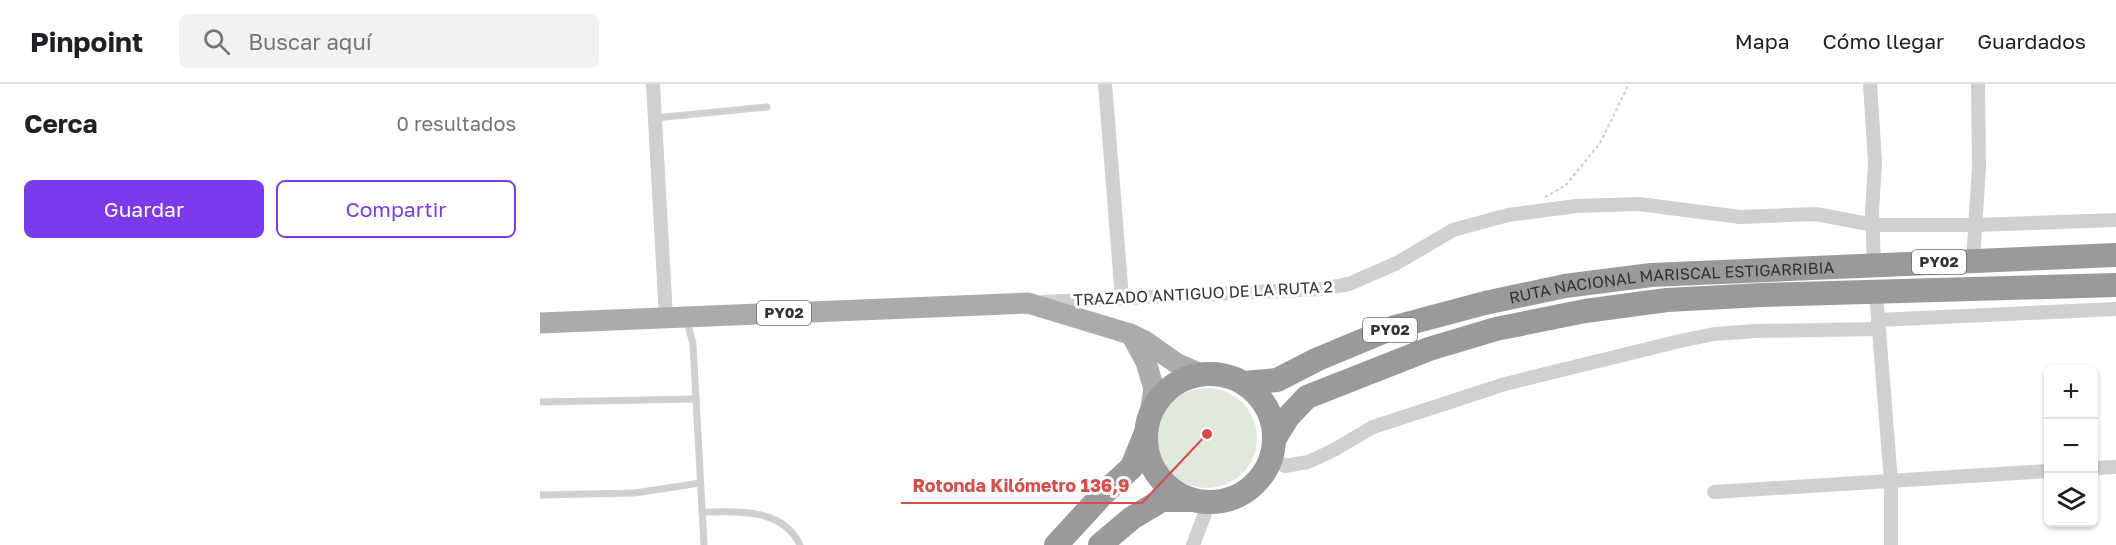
<!DOCTYPE html>
<html lang="es">
<meta charset="utf-8">
<style>
:root{--surface:#fff;--page:#f2f2f2;--text:#202124;--muted:#757577;--line:#e0e0e0;--accent:#7c3aed}
body{margin:0;font-family:"Golos Text",sans-serif;background:var(--page);color:var(--text)}
.controls{position:absolute;right:18px;bottom:18px;display:grid;overflow:hidden;border-radius:9px;box-shadow:0 2px 4px #0004}
.controls button{width:54px;height:54px;display:grid;place-items:center;padding:0;border:0;border-bottom:2px solid var(--line);background:var(--surface);color:var(--text);font:30px sans-serif}
.list{margin:0;padding:0;list-style:none}
h2{display:flex;justify-content:space-between;align-items:center;height:78px;margin:0;padding:0 24px;font-size:26px}
h2 small{font-size:20px;font-weight:400;color:var(--muted)}
.actions{display:flex;gap:12px;padding:18px 24px}
.actions a{flex:1;padding:14px 0;border:2px solid var(--accent);border-radius:9px;text-align:center;font-size:21px;color:var(--accent)}
.actions .main{background:var(--accent);color:#fff}
.icon{flex:none;width:33px;height:33px;fill:none;stroke:currentColor;stroke-width:2;stroke-linecap:round;stroke-linejoin:round}
.map{position:relative;flex:none;width:1576px;height:461px;overflow:hidden}
header{display:flex;align-items:center;gap:36px;box-sizing:border-box;height:84px;padding:0 30px;background:var(--surface);border-bottom:2px solid var(--line)}
header strong{font-size:28px}
nav{display:flex;gap:33px;margin-inline-start:auto;font-size:21px}
.search{width:420px;height:54px;background:var(--page);display:flex;align-items:center;gap:15px;box-sizing:border-box;padding:0 21px;border-radius:9px;color:var(--muted);font-size:22px}
main{display:flex}
aside{flex:1;background:var(--surface)}
.map>svg:first-child{display:block}
.green{fill:#e1e9dd}
.lines{fill:none;stroke-linecap:round;stroke-linejoin:round}
.path{stroke:#cacaca;stroke-width:2;stroke-dasharray:3 3;stroke-linecap:butt}
.lane{stroke:#d0d0d0;stroke-width:7}
.street{stroke:#d0d0d0;stroke-width:14}
.primary{stroke:#ababab;stroke-width:21}
.highway{stroke:#9a9a9a;stroke-width:24}
.labels{text-anchor:middle;stroke-width:6;stroke-linejoin:round;paint-order:stroke}
.shield{fill:#fff;stroke:#707070;stroke-width:1.5}
.shield-label{font-size:15px;font-weight:bold;fill:#333}
.street-label{font-size:16px;fill:#333;stroke:#fff}
.leader{fill:none;stroke:#d84b47;stroke-width:2}
.callout-dot{fill:#d84b47;stroke:#fff;stroke-width:2}
.callout-label{font-size:18px;text-anchor:middle;font-weight:bold;fill:#d84b47;stroke:#fff;stroke-width:6;stroke-linejoin:round;paint-order:stroke}
</style>
<header>
<strong>Pinpoint</strong>
<div class="search"><svg class="icon" aria-label="search" viewBox="0 0 24 24"><circle cx="10" cy="10" r="6"/><path d="M15 15l6 6"/></svg>Buscar aquí</div>
<nav><a>Mapa</a><a>Cómo llegar</a><a>Guardados</a></nav>
</header>
<main>
<aside>
<h2>Cerca<small>0 resultados</small></h2>
<ul class="list">
</ul>
<div class="actions"><a class="main">Guardar</a><a>Compartir</a></div>
</aside>
<div class="map">
<svg width="1576" height="461" viewBox="0 0 1576 461">
<rect width="100%" height="100%" fill="#fff"/>
<circle class="green" cx="667" cy="354" r="50"/>
<g class="lines">
<path class="path" d="M1005,113L1026,101L1060,59L1089,0"/>
<g class="lane">
<path d="M115,34L227,23"/>
<path d="M147,237L153,260L164,461"/>
<path d="M0,318L156,315"/>
<path d="M0,411L95,409L160,399"/>
<path d="M162,428C197,428 242,423 260,461"/>
</g>
<g class="street">
<path d="M113,0L126,233"/>
<path d="M565,0L582,214"/>
<path d="M1330,0L1335,78L1332,128L1334,181"/>
<path d="M1433,177L1439,83L1438,0"/>
<path d="M1336,209L1351,398V461"/>
<path d="M502,218L782,205L809,200L857,179L913,146L968,131L1036,122L1099,120L1200,133L1275,130L1334,141H1435L1576,136"/>
<path d="M1338,236L1576,225"/>
<path d="M732,374L745,382L768,378L792,367L833,343L965,300L1140,257L1174,250L1216,247L1339,245"/>
<path d="M1554,384L1576,383"/>
<path d="M1174,408L1508,387"/>
<path d="M653,461L669,419"/>
</g>
<g class="primary">
<path d="M0,239L488,219L590,250L605,257L636,279L661,290"/>
<path d="M591,250L606,278L614,305L610,329"/>
</g>
<g class="highway">
<circle cx="670" cy="354" r="64"/>
<path id="s1" d="M704,299L737,296L778,275L855,243L945,219L1025,202L1111,191L1576,171"/>
<path d="M735,354L748,333L767,313L889,265L956,245L1045,227L1127,216L1222,211L1576,201"/>
<path d="M516,461L562,411L592,383L605,351"/>
<path d="M560,461L592,434L622,416H649"/>
</g>
</g>
<g class="labels">
<g class="shield">
<rect x="1372" y="166" width="54" height="24" rx="4.5"/>
<rect x="217" y="217" width="54" height="24" rx="4.5"/>
<rect x="823" y="234" width="54" height="24" rx="4.5"/>
</g>
<g class="shield-label">
<text x="1399" y="183">PY02</text>
<text x="244" y="234">PY02</text>
<text x="850" y="251">PY02</text>
</g>
<g class="street-label">
<text dy="6" stroke="none"><textPath href="#s1" startOffset="444">RUTA NACIONAL MARISCAL ESTIGARRIBIA</textPath></text>
<text transform="translate(663 209) rotate(-3)" y="6">TRAZADO ANTIGUO DE LA RUTA 2</text>
</g>
</g>
<path class="leader" d="M667 350L602 419H361"/>
<circle class="callout-dot" cx="667" cy="350" r="6"/>
<g class="callout-label">
<text x="481" y="408">Rotonda Kilómetro 136,9</text>
</g>
</svg>
<div class="controls">
<button>+</button>
<button>−</button>
<button><svg class="icon" aria-label="layers" viewBox="0 0 24 24"><path d="M12 4l9 5-9 5-9-5zM3 14l9 5 9-5"/></svg></button>
</div>
</div>
</main>
